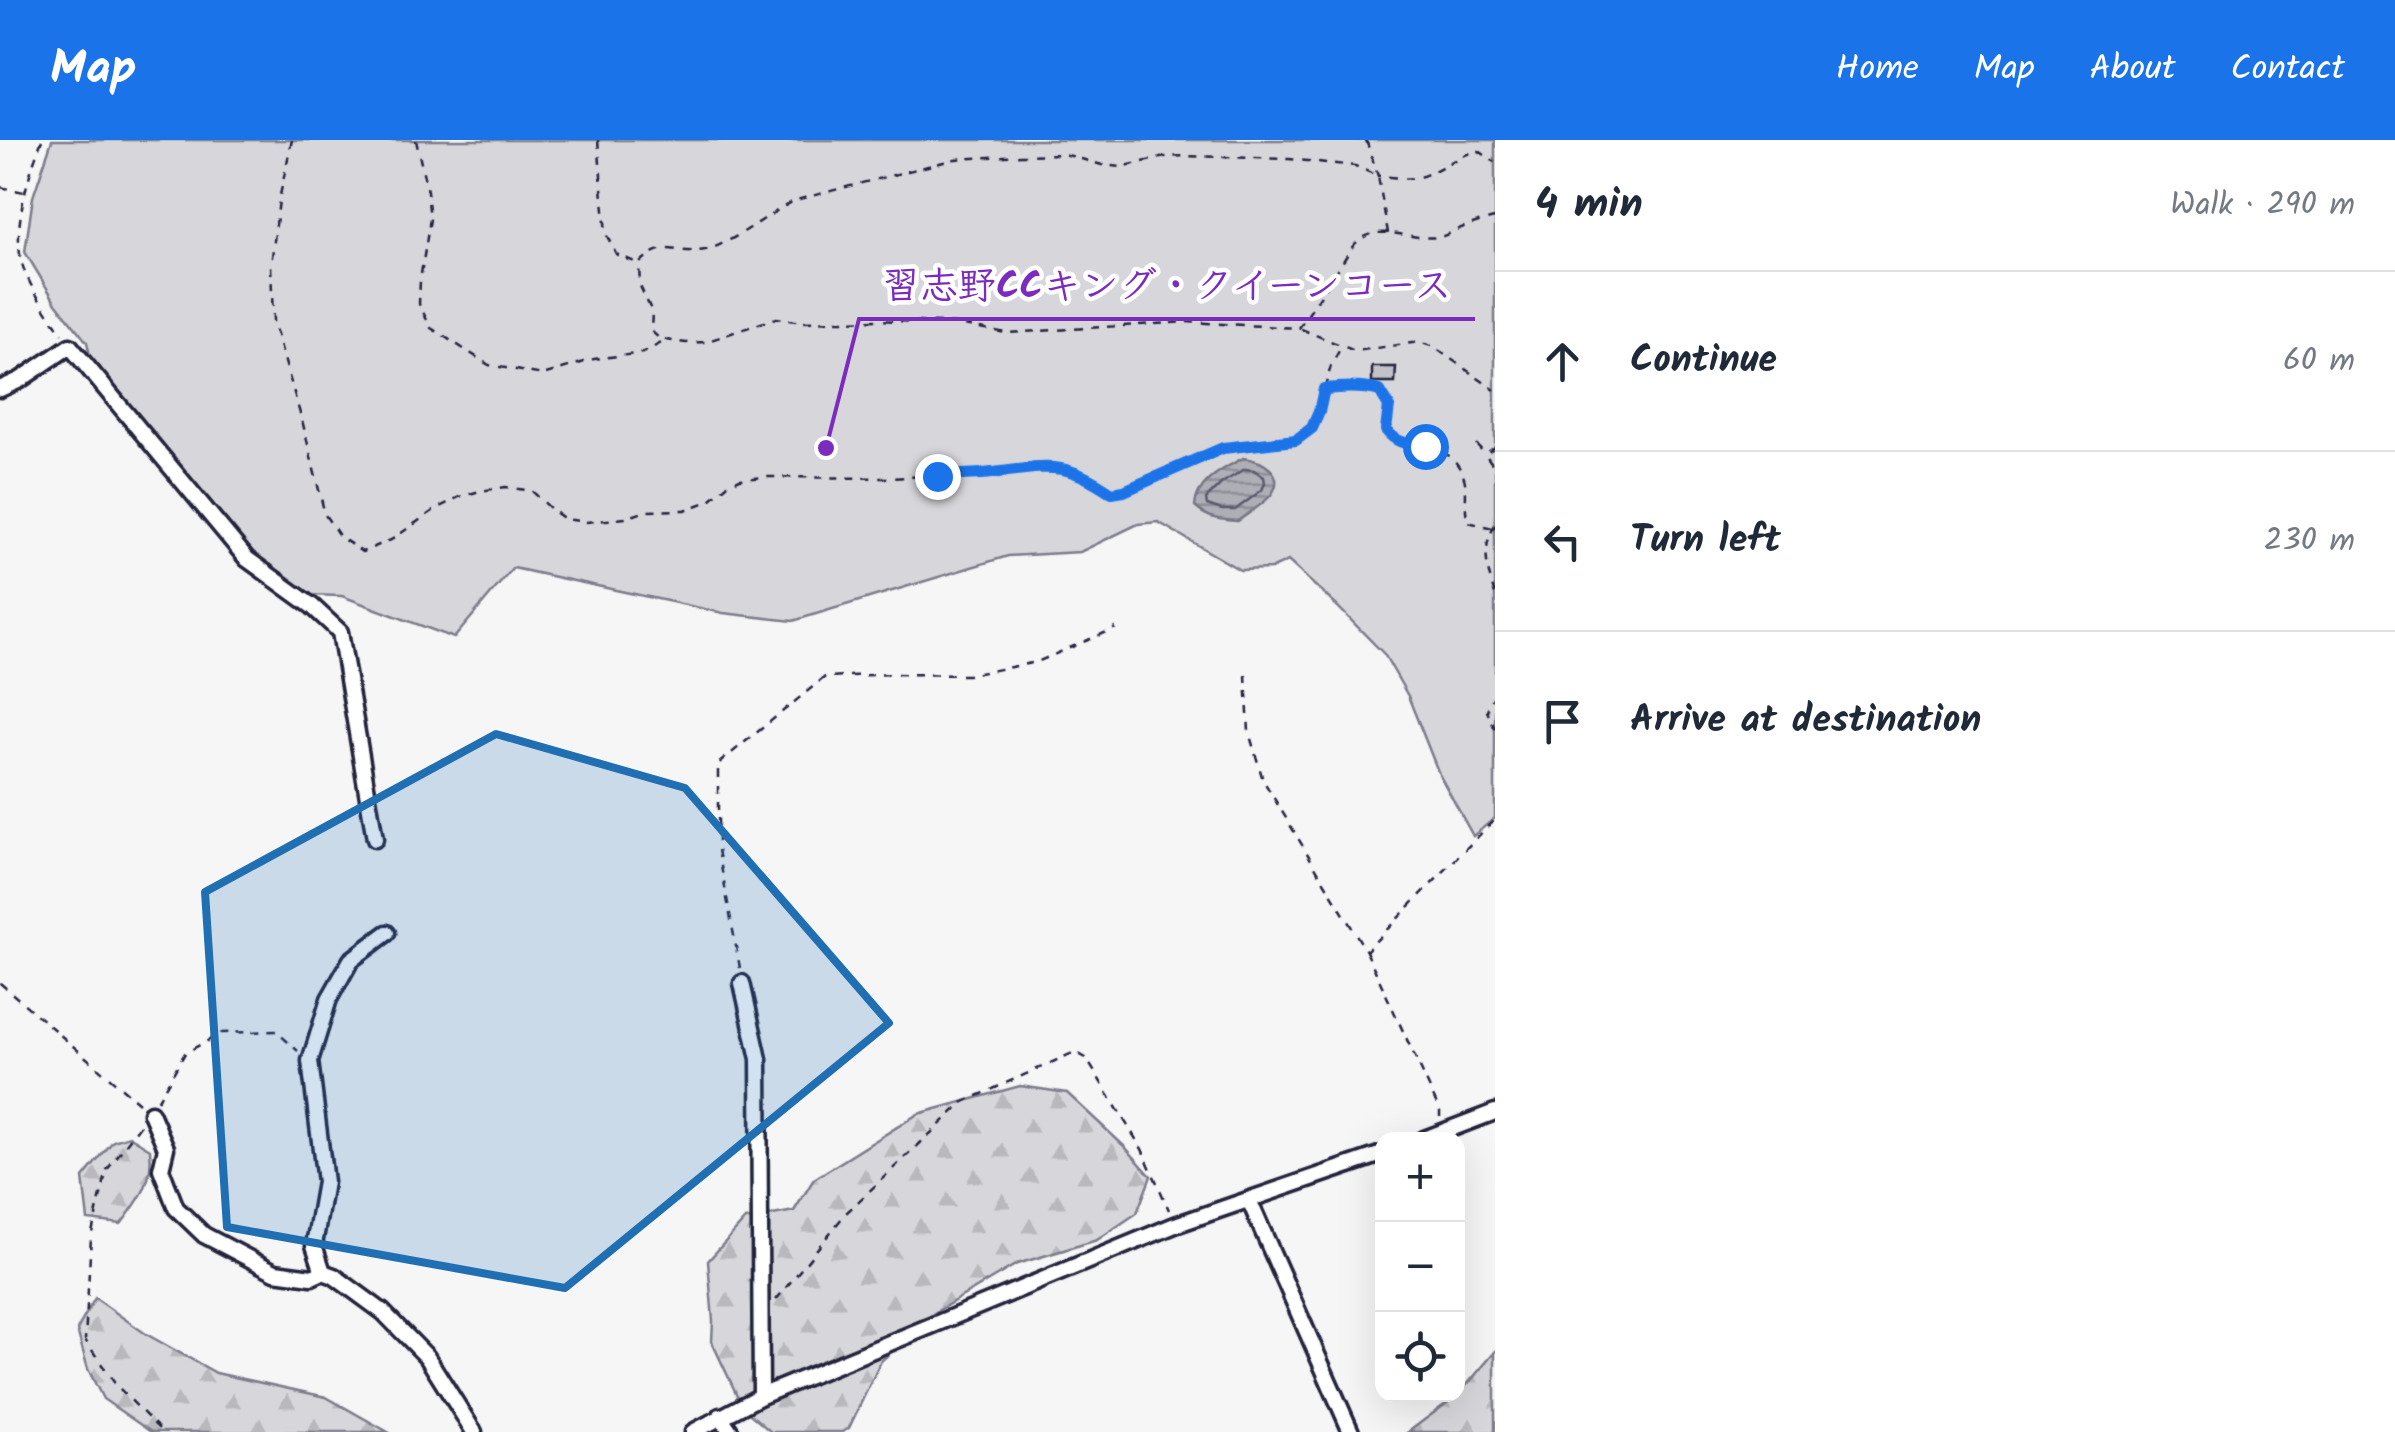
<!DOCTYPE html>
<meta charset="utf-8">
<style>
:root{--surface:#fff;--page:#f2f2f3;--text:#1f2937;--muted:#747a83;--line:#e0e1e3;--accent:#1a73e8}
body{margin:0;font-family:Kalam,"Klee One",sans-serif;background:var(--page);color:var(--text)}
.controls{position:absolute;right:30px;bottom:30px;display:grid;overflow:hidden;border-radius:20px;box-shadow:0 10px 40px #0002}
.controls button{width:90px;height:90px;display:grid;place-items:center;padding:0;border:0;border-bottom:2px solid var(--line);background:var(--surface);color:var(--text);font:50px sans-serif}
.stop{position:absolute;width:30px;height:30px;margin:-22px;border:8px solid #1a73e8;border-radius:50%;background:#fff}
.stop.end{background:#1a73e8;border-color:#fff;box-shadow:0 2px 10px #0008}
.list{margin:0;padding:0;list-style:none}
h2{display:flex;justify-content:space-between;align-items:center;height:130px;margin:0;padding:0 40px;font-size:42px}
h2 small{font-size:32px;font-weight:400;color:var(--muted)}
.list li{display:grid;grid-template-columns:65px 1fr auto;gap:30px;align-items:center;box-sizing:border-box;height:180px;padding:0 40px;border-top:2px solid var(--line)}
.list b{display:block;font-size:38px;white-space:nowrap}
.list em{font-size:32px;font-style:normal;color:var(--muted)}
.icon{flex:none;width:55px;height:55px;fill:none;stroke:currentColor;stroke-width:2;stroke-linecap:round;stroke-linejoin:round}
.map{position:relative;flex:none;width:1495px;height:1292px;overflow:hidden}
header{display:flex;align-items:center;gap:60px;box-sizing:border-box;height:140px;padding:0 50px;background:var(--accent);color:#fff}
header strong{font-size:48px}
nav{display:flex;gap:55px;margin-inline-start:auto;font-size:35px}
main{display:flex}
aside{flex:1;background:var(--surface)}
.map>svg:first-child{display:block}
.grass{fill:#d7d7db;stroke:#7c7c8b;stroke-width:2.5}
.forest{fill:url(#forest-firs);stroke:#7c7c8b;stroke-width:2.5}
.water{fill:url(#water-rules);stroke:#767685;stroke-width:2.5}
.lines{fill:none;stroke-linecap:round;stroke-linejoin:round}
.shore{stroke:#5a5a6d;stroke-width:2.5}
.building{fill:#c2c2c9;stroke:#22223b;stroke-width:2.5}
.minor-casing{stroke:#22223b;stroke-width:21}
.path{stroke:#22223b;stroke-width:2.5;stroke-dasharray:8 8;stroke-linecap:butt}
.minor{stroke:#fff;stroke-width:14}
.route{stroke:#1a73e8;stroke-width:12}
.marked{fill:#1f6fb2;fill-opacity:0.2;stroke:#1f6fb2;stroke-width:8;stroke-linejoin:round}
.leader{fill:none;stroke:#7b2cbf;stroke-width:4}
.callout-dot{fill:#7b2cbf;stroke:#fff;stroke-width:4}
.callout-label{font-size:38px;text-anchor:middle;font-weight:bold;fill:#7b2cbf;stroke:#fff;stroke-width:9;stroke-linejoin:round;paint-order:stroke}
</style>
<header>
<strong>Map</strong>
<nav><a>Home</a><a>Map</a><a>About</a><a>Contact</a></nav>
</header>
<main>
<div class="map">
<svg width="1495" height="1292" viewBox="0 0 1495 1292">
<defs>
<pattern id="forest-firs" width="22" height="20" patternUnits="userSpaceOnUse" patternTransform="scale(2.5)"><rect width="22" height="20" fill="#d7d7db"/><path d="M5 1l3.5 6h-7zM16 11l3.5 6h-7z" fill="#b8b8bd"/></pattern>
<pattern id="water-rules" width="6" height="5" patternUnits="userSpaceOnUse" patternTransform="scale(2.5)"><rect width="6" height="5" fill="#aeaeb7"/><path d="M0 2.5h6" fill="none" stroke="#8d8d96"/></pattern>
</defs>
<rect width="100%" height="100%" fill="#f6f6f7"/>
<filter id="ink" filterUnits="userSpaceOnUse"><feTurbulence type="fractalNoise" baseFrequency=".01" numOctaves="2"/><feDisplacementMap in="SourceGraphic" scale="20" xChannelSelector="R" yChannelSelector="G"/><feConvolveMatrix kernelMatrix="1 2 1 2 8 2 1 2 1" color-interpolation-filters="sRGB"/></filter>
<g filter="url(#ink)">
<path class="grass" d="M52,0H1495V678L1473,696L1439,634L1408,556L1384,514L1338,467L1288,421L1271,429L1240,430L1158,382L1138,384L1080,412L1008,416L793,481L723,473L513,428L454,498L342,456L308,455L249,414L94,234L87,202L56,163L25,112L33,57Z"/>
<g class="forest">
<path d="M1020,946L1067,953L1125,1007L1151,1036L1137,1073L1097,1100L1017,1124L934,1173L881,1221L849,1288L843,1292H771L743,1268L712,1202L713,1181L708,1121L745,1080L794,1071L814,1039L918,974Z"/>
<path d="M129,996L150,1009C154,1042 140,1059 121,1084L88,1080L83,1038L113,1001Z"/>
<path d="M95,1158L146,1194L216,1233L326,1257L388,1292H151L103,1259L88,1229L77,1190Z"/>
<path d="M1495,1212V1292H1408L1459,1254Z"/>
</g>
<path class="water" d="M1243,318C1262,320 1287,333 1271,355C1263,365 1248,373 1238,381C1221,380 1208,379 1195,367C1196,342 1223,329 1243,318Z"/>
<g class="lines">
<path class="shore" d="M1245,329L1254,330L1264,337L1265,343L1262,350L1235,370H1222L1207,365L1206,359L1222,343Z"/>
</g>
<path class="building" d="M1372,227H1396L1395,243H1372Z"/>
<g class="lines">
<g class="minor-casing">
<g id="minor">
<path d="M0,249L20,240L70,206L247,419L312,466L340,492L375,699"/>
<path d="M387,793L351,820L329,859L310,921L325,1042L314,1105L323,1132L334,1136L383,1172L427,1217L474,1292"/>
<path d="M742,843L759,919L761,1256"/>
<path d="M151,973L166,1008L161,1029L176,1068L204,1095L275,1132L312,1137L323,1132"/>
<path d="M1424,999L1495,972"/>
<path d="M1249,1060L1351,1292"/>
<path d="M720,1276L731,1292"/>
<path d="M693,1292L761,1256L1175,1085L1382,1014"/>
</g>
</g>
<g class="path">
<path d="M42,0C28,35 9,96 25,132C34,154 49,174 62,194"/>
<path d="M292,0L279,60L271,125L273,181L303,284L325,375L340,397L362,412L391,400L436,369L459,357L480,351L506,347L532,351L552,370L565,379L586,382L626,378L646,371L685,370L709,361L728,344L740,339L768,337L888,338L991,333L1043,326L1067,328L1093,340L1112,353L1124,351L1223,308L1296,300L1313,289L1331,226L1341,207"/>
<path d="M416,0L427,51L430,79L420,140L419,164L431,188L489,225L543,235L594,219L643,213L663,202"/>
<path d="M598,0L606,94L616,114L639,124"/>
<path d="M1366,0L1378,36C1391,36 1407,41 1419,37C1440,31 1456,15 1479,11L1495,22"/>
<path d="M0,47L24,52"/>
<path d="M1388,93L1378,36L1355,26L1289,19L1185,16L1165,17L1121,27L1102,25L1064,14L1021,15L955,19L796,60C771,72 730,105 705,110C674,116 665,97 639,124L640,146L652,172L651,191L660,199L686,203L705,202L776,178L802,182L877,180L959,184L1006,193L1187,182L1299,188L1353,106C1378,78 1411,104 1443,96C1450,94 1457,89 1464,87C1474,83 1485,80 1495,78"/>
<path d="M1301,189L1355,211L1419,202L1434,207L1495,250"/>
<path d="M1324,249L1370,248L1380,251L1389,266L1386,290C1410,317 1447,295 1463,335C1469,350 1463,366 1468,382L1493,388"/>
<path d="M1476,304L1485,314"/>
<path d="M1495,307L1485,314L1495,328"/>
<path d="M1495,385C1481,408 1487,430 1495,455"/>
<path d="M1246,535L1249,592L1263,640L1366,811L1495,679"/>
<path d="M1495,553L1487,571L1495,589"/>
<path d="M1366,811L1440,971V977"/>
<path d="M740,828L718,710V624L825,537L895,534L968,535L1037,522L1116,488"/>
<path d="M0,843L139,963"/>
<path d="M157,961L185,913L222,893L276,891L298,911"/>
<path d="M140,985L107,1030L91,1097L85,1200L116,1245L162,1292"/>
<path d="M776,1160L846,1073L964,962L1075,912L1086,918L1142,1009L1169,1070"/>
</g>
<use href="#minor" class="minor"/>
</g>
</g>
<g class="lines" filter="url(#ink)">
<path class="route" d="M937,336C956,335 974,335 992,333C1047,327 1063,319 1112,353L1124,351L1223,308L1296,300L1312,288L1319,272L1324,249C1342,247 1362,246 1380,251L1389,266L1386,290C1397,304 1408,304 1425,306"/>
</g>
<path class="marked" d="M496,594L685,648L889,883L565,1148L227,1087L205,752Z"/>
<path class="leader" d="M826 308L859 179H1475"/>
<circle class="callout-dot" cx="826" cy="308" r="10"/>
<g class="callout-label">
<text x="1167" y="158">習志野CCキング・クイーンコース</text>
</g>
</svg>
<div class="controls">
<button>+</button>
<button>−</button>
<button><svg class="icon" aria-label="locate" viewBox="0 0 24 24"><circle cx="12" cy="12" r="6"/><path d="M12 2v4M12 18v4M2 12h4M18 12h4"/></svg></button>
</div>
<div class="stop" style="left:1425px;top:306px"></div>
<div class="stop end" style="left:937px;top:336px"></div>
</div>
<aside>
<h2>4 min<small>Walk · 290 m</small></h2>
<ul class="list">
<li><svg class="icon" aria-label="ahead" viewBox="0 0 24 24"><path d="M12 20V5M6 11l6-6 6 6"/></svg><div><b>Continue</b></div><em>60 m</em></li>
<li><svg class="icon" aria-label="left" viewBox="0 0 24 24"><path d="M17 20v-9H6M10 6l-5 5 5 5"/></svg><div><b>Turn left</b></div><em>230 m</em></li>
<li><svg class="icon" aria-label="arrive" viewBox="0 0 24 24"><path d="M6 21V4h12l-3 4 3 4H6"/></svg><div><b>Arrive at destination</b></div></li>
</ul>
</aside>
</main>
